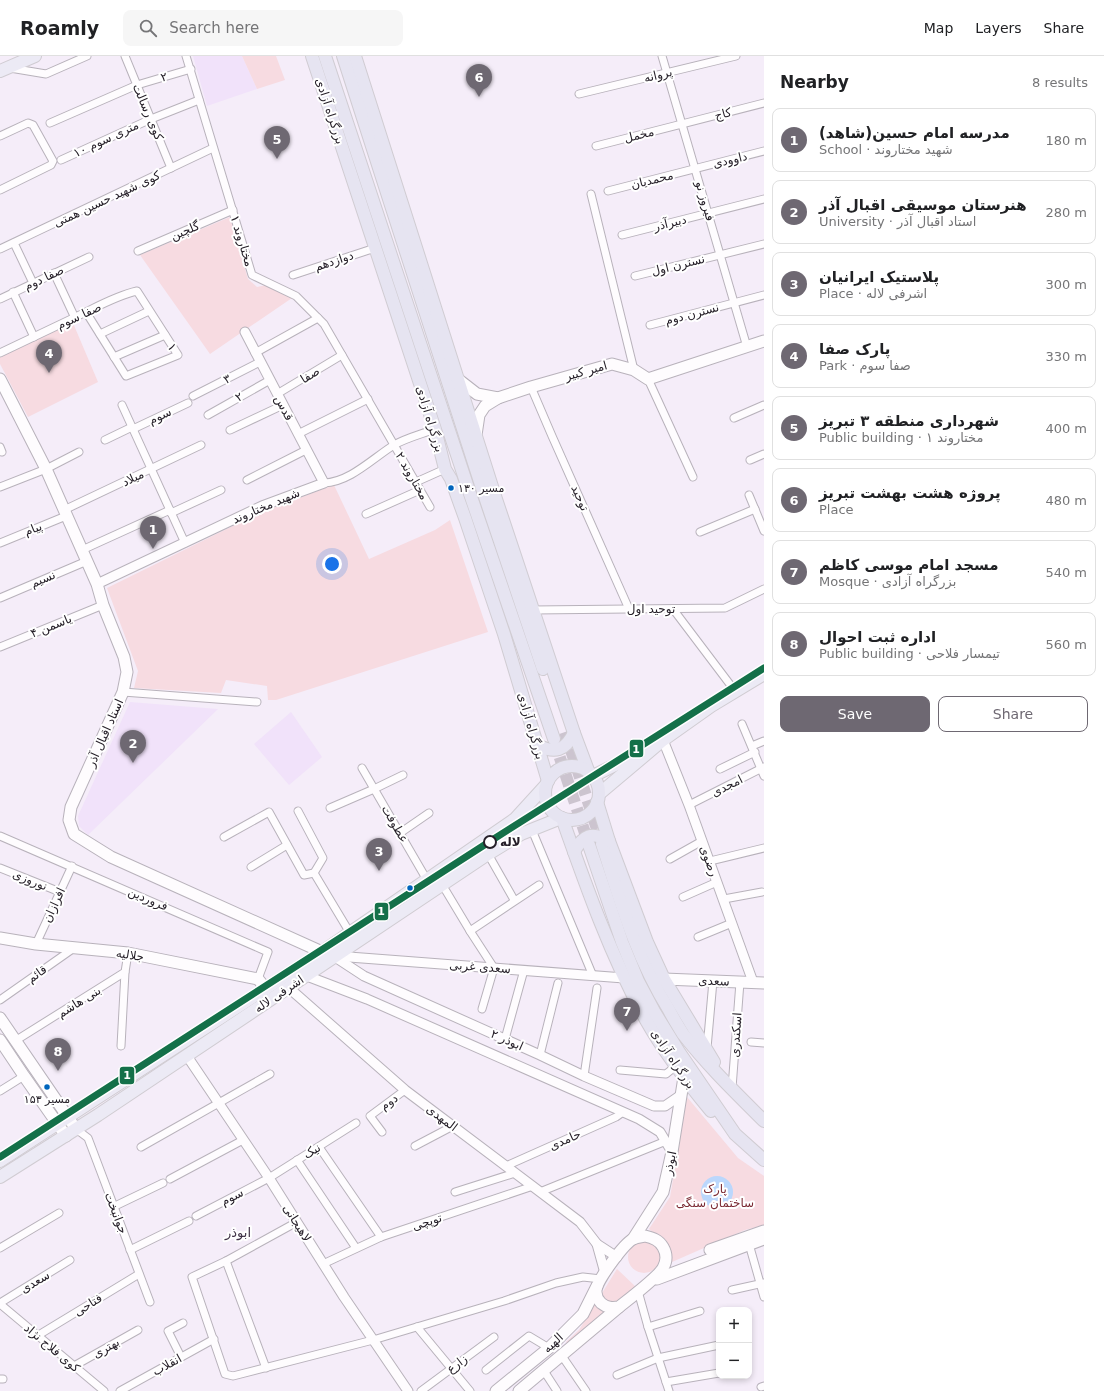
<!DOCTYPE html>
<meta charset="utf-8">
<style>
:root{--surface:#fff;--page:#f6f6f6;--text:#202124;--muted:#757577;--line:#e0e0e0;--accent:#6e6872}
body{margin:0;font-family:"DejaVu Sans","Noto Sans Arabic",sans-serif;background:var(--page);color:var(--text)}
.controls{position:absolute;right:12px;bottom:12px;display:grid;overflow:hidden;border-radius:8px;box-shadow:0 2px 6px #0003}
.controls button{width:36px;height:36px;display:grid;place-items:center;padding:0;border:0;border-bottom:1px solid var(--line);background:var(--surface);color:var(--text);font:20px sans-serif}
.you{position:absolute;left:332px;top:508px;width:14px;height:14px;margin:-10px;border:3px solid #fff;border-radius:50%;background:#1a73e8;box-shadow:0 0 0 6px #1a73e833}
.badge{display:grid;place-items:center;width:26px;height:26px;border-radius:50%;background:var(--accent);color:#fff;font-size:13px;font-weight:700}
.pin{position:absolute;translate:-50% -33px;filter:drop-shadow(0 1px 2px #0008)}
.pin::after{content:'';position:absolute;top:21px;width:14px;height:12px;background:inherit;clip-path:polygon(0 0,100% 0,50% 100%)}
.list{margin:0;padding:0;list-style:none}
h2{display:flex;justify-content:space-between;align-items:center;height:52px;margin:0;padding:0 16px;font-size:17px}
h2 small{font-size:13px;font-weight:400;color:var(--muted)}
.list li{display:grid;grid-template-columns:26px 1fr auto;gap:12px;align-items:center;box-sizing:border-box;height:64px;margin:0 8px 8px;padding:0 8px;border:1px solid var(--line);border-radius:8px}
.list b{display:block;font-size:15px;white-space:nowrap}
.list p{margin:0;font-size:13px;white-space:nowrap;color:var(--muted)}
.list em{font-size:13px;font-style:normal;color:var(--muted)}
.actions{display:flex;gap:8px;padding:12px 16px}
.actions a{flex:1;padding:9px 0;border:1px solid var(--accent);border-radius:8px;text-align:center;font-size:14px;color:var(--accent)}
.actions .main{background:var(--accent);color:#fff}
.icon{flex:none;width:22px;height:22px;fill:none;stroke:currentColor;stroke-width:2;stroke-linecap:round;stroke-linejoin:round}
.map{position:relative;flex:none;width:764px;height:1335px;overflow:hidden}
header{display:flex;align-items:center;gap:24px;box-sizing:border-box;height:56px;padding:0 20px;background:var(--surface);border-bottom:1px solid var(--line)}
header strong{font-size:19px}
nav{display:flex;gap:22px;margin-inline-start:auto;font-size:14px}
.search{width:280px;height:36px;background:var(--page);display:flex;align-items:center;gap:10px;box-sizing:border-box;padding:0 14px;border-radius:8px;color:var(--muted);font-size:15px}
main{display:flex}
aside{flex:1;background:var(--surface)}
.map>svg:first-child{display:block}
.built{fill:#f1e2fa}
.green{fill:#f7dbe1}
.water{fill:#bbd7fc}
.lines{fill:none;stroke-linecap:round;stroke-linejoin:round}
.trunk-tunnel{stroke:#ccc4cf;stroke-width:12;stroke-dasharray:12 6;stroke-linecap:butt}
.minor-casing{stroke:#b8b2bb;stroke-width:9}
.tertiary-casing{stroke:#b8b2bb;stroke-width:11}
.secondary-casing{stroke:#b8b2bb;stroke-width:13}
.primary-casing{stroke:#d0ccd2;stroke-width:14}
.trunk-casing{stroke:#d0ccd2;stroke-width:14}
.minor{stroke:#fefcfe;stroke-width:7}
.tertiary{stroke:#fefcfe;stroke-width:9}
.secondary{stroke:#fefcfe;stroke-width:11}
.primary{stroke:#eceaf5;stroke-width:12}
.trunk{stroke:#e6e4f1;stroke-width:12}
.metro-1-casing{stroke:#fff;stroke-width:10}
.metro-1{stroke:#147049;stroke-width:7}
.bus-dot{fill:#0065bd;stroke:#fff;stroke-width:1.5}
.stop-dot{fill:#fff;stroke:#262029;stroke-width:2}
.labels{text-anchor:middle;stroke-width:4;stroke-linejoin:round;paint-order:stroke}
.bus-label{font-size:11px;fill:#262029;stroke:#fff;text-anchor:start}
.street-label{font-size:12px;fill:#262029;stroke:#fff}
.stop-label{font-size:12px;font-weight:bold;fill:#262029;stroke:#fff;text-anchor:start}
.park-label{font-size:12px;fill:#7c2c35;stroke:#fff}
.neighbourhood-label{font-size:13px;fill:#3f3146;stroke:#fff}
.line-badge{stroke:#fff;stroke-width:1.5}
.badge-label{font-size:11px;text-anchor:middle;font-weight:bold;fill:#fff}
</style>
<header>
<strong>Roamly</strong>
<div class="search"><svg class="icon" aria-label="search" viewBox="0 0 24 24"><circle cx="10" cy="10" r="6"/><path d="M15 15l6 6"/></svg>Search here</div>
<nav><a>Map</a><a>Layers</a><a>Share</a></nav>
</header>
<main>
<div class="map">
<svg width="764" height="1335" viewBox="0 0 764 1335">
<rect width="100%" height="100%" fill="#f5edf9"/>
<g class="built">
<path d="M193,0H242L257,33L207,50Z"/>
<path d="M130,646L218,653L88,779L79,770L78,760Z"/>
<path d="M291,656L322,701L289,729L254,688Z"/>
</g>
<g class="green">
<path d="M242,0H276L285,24L257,33Z"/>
<path d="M230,161L248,223L257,231L276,227L292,242L210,298L140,199Z"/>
<path d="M73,267L98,326L28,361L0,308V300Z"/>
<path d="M334,429L369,503L435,474L450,464L488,576L276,644H268L267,630L226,624L221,637L134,632L138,615L107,532L261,456Z"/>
<path d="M687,1041L738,1102L764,1120V1169L745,1174L672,1206L663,1186L649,1173L670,1141Z"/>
<circle cx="644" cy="1201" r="16"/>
<path d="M617,1213L636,1231L569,1290L566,1286L579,1274Z"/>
</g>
<circle class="water" cx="717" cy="1136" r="16"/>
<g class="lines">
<g class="trunk-tunnel">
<path d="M565,676L602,788"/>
<path d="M554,684L589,789"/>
</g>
<g class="minor-casing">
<g id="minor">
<path d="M125,0L171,112"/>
<path d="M186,0L252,219L296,240L324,268L430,451"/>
<path d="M662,0L747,291"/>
<path d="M10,12L46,18L87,0"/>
<path d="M579,38L736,0"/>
<path d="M50,67L137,29L191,13"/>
<path d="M0,80L28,67L33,69L53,105L51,109L0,134"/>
<path d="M596,90L764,47"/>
<path d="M61,104L151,63L199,44"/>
<path d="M608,135L764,95"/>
<path d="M591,138L634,314"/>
<path d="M622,179L764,143"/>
<path d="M14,187L33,227"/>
<path d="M0,193L213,92"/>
<path d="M138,195L233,154"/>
<path d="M54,217L75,262"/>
<path d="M293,219L375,192"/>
<path d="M635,220L764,188"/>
<path d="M13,236L34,281"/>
<path d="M0,243L89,201"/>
<path d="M650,269L764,239"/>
<path d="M100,278L149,255"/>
<path d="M0,297C29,283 57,270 86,256C102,248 119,239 137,235L178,299L126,320L86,256"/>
<path d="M255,297L318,262"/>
<path d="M114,301L165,279"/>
<path d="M648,323L693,421"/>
<path d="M531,331L552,380L629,553"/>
<path d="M277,338L342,299"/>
<path d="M193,340L260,306"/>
<path d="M122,349L185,487"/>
<path d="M208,359L270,324"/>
<path d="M734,362L764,349"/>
<path d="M133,373L188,347"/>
<path d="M230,374L283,349"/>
<path d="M298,378L368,343"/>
<path d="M105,384L132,371"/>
<path d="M0,391L2,396"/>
<path d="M750,404L764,398"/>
<path d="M247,424L306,394"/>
<path d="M416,426L445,413"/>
<path d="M324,427C350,426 373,402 394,389C406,382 422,378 435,373"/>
<path d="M0,431L46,413L79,396"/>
<path d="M749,439L764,475"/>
<path d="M64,454L201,389"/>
<path d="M171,457L221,434"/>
<path d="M366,458L420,434"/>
<path d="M700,476L755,453"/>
<path d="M0,487L66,460"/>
<path d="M82,494L170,454"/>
<path d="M0,542L87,505"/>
<path d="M673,553L735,635"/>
<path d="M533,554L725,552L764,533"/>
<path d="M0,591L103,549"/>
<path d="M123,636L257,646"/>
<path d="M742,668L764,720"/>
<path d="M752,690L764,685"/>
<path d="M362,712L427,824"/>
<path d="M720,713L755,696"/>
<path d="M689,749L764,711"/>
<path d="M330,752L374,733L403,719"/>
<path d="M298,755L323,802L314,817"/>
<path d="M532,774L593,920"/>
<path d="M400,777L429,757"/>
<path d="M0,780L268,896L258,923"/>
<path d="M224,781L269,756L304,819L314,817"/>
<path d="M488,798L513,842"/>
<path d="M670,803L702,785"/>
<path d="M710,805L764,792"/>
<path d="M251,811L287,789"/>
<path d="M0,812L60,836"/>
<path d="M314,817L350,877"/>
<path d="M446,835L470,875L494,912L482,953"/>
<path d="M683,841L717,826"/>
<path d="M724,843L762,836"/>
<path d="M470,875L539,829"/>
<path d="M698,881L732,867"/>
<path d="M36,888L72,810"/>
<path d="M0,944L74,892"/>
<path d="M505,983L524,914"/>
<path d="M15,985L125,916L128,897"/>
<path d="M751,986L764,987"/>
<path d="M121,990L125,916"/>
<path d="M707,992L713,925"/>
<path d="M540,999L558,927"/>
<path d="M620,1014L666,1018L676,1010"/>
<path d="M584,1020L597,932"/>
<path d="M732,1032L740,926"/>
<path d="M0,1035L24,1020"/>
<path d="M76,1073L88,1082L150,1246"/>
<path d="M382,1076L370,1060L405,1034"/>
<path d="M415,1090L453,1070"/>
<path d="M141,1091L270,1018"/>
<path d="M319,1091L381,1181"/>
<path d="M297,1104L356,1192"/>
<path d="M506,1110L616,1061L623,1056"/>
<path d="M170,1123L243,1084"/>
<path d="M455,1136L515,1117"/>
<path d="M540,1136L666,1085"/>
<path d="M113,1151L163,1127"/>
<path d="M196,1160L269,1122L356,1067"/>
<path d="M297,1166L226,1205L192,1221L225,1318L233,1320L373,1284L504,1245L556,1227L583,1221L601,1223"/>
<path d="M749,1188L764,1241"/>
<path d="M0,1192L59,1157"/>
<path d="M130,1194L189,1165"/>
<path d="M226,1205L266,1312"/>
<path d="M323,1208L381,1181L533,1130"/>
<path d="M732,1234L764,1227"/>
<path d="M638,1235L648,1271L669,1335"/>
<path d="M0,1247L70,1204"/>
<path d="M0,1248L104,1335"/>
<path d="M417,1271L470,1335"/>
<path d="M648,1271L700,1255"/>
<path d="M37,1280L139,1218"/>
<path d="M562,1300L586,1335"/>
<path d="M181,1301L168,1275L183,1267"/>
<path d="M74,1310L138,1274"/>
<path d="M486,1314L529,1280L549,1292"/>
<path d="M544,1315L557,1335"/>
<path d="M617,1319L658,1302L719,1289"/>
<path d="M0,1323H3"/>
<path d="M666,1326L719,1317"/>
<path d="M761,1331L764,1330"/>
<path d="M120,1335L214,1283"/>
<path d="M421,1335L494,1281"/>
</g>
</g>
<g class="tertiary-casing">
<g id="tertiary">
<path d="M97,528L262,450L324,427L245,276"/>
<path d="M663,684L689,749L753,926"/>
<path d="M336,900L624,922"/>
<path d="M335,901L364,920L540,999L584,1020L654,1050H665L681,1039"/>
<path d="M307,920L367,943L639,1063L660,1076L672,1096"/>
<path d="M289,932L405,1034L580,1166L597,1188L617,1201"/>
<path d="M187,1000L269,1122L344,1241L408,1335"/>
<path d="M597,1188L605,1217"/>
</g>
</g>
<g class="secondary-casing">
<g id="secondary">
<path d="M0,323L46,413L97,528L103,549L124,601L127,616L123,636L71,751L69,764L74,778L111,801L322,896"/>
<path d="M459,324L477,338L498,342"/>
<path d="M476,379L479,359L485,350L498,342L531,331L612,308L634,314L648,323L764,285"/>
<path d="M0,882L36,888L128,897L258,923L266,933"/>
<path d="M664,923L764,927"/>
<path d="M0,962L76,1073"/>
<path d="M0,984L24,1020L66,1080"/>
<path d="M645,1180C653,1182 659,1184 663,1191C667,1198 667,1205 663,1212C658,1221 629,1243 619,1251C612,1252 607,1252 601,1247C599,1245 596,1240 596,1236C595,1226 624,1188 633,1183C637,1181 641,1181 645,1180Z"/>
<path d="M633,1183L663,1136L672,1096L684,1021"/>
<path d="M710,1194L764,1175"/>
<path d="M657,1223L764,1183"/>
<path d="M496,1335L549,1292L583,1258L597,1230"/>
<path d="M519,1335L619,1251"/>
</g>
</g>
<g class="primary-casing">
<g id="primary">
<path d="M0,15L35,0"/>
<path d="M593,720L641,696"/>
<path d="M599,738L663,684L711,650L764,618"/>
<path d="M0,1105L322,896L515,763L546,729"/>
<path d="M0,1121L98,1059L488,798L521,778L561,762"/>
</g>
</g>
<g class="trunk-casing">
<g id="trunk">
<path d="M312,0L435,373L445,413L451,423L465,462L504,578L548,725"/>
<path d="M325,0L469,435L554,683"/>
<path d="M343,0L482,432L543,613"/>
<path d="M355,0L496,443L574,677L589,717"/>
<path d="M537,689C555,698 565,695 574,677"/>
<circle cx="572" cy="737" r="27"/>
<path d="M597,746L609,785L647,886L664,923L714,1006"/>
<path d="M562,762C586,830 611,901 646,964C664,996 687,1026 711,1055"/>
<path d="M602,788C621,847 636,901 669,954C673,962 678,970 683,978C707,1009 736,1037 764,1065"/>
<path d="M589,789L622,886L638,925L655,957L679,996L735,1078L764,1104"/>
<path d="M574,796C583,779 592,775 609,785"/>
</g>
</g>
<use href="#minor" class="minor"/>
<use href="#tertiary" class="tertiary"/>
<use href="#secondary" class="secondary"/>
<use href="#primary" class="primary"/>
<use href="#trunk" class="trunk"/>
<g class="metro-1-casing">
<path id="metro-1" d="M0,1101L489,786L764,612"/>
</g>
<use href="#metro-1" class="metro-1"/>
</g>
<g class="bus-dot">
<circle cx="451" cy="432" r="3.5"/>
<circle cx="410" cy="832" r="3.5"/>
<circle cx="47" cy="1031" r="3.5"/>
</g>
<circle class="stop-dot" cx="490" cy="786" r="6"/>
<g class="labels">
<g class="bus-label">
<text x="458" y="436">مسیر ۱۳۰</text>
<text x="47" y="1047" text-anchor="middle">مسیر ۱۵۳</text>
</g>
<g class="street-label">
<text transform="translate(658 19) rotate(-14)" y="4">پروانه</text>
<text transform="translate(164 21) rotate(-16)" y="4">۲</text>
<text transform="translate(330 55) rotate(72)" y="4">بزرگراه آزادی</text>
<text transform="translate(148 56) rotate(67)" y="4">کوی رسالت</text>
<text transform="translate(723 58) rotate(-15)" y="4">کاج</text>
<text transform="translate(639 79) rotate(-14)" y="4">مخمل</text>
<text transform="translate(106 83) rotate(-25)" y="4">۱۰ متری سوم</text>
<text transform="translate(730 104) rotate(-14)" y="4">داوودی</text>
<text transform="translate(652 124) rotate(-14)" y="4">محمدیان</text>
<text transform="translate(107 143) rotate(-25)" y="4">کوی شهید حسین همتی</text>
<text transform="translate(705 145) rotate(74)" y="4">فیروز نو</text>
<text transform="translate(670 167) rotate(-14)" y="4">دبیرآذر</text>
<text transform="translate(185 175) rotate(-23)" y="4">گلچین</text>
<text transform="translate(242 185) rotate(73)" y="4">مختاروند ۱</text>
<text transform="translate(334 205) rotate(-18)" y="4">دوازدهم</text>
<text transform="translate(678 209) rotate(-14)" y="4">نسترن اول</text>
<text transform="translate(44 222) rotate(-25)" y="4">صفا دوم</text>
<text transform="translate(692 258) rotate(-15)" y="4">نسترن دوم</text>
<text transform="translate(79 260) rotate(-25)" y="4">صفا سوم</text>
<text transform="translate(172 291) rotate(57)" y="4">۱</text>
<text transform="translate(586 315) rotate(-16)" y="4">امیر کبیر</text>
<text transform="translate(310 319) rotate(-32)" y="4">صفا</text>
<text transform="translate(227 323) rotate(-27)" y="4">۳</text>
<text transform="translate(239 341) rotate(-30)" y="4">۲</text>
<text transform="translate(284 352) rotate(62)" y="4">قدس</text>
<text transform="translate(160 360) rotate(-25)" y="4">سوم</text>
<text transform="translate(430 363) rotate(73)" y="4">بزرگراه آزادی</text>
<text transform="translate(412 420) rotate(60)" y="4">مختاروند ۲</text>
<text transform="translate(133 422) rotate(-25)" y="4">میلاد</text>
<text transform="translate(580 442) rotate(66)" y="4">توحید</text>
<text transform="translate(266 450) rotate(-23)" y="4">شهید مختاروند</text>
<text transform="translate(33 473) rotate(-22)" y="4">پیام</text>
<text transform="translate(43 523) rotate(-23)" y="4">نسیم</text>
<text x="651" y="557">توحید اول</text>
<text transform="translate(51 570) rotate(-22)" y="4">یاسمن ۴</text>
<text transform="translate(531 670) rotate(74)" y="4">بزرگراه آزادی</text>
<text transform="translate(105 677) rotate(-66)" y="4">استاد اقبال آذر</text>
<text transform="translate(727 730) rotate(-27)" y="4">امجدی</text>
<text transform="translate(395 768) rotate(60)" y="4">عطوفت</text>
<text transform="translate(709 805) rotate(70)" y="4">رضوی</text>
<text transform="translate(30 824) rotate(22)" y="4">نوروزی</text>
<text transform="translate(148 843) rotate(23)" y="4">فروردین</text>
<text transform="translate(54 849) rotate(-65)" y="4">افرازان</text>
<text transform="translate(130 899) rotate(9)" y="4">جلالیه</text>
<text transform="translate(480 911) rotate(4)" y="4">سعدی غربی</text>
<text transform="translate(37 918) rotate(-35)" y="4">قائم</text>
<text transform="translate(714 925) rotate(2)" y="4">سعدی</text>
<text transform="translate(279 938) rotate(-34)" y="4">اشرفی لاله</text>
<text transform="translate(79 946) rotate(-32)" y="4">بنی هاشم</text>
<text transform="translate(736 979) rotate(-86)" y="4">اسکندری</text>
<text transform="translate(507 984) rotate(24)" y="4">ابوذر ۲</text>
<text transform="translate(673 1003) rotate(56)" y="4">بزرگراه آزادی</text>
<text transform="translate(389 1046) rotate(-36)" y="4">دوم</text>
<text transform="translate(442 1062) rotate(37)" y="4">المهدی</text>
<text transform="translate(565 1084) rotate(-24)" y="4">حامدی</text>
<text transform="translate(312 1095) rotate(-32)" y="4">نیک</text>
<text transform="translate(670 1107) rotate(-78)" y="4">ابوذر</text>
<text transform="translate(232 1141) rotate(-28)" y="4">سوم</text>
<text transform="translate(116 1157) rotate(69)" y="4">جوانبخت</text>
<text transform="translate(427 1166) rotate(-18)" y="4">توپچی</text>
<text transform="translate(297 1167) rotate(58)" y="4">لاهیجانی</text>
<text transform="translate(35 1226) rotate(-31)" y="4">سعدی</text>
<text transform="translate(88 1249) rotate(-32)" y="4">فتاحی</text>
<text transform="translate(553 1287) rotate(-43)" y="4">الهیه</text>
<text transform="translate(52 1292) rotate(40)" y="4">کوی فلاح نژاد</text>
<text transform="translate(106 1292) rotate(-30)" y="4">بهتری</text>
<text transform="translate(457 1308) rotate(-37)" y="4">زارع</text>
<text transform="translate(167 1309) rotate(-29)" y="4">انقلاب</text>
</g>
<g class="stop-label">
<text x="500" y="790">لاله</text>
</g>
<g class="park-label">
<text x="715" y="1137">پارک<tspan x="715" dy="14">ساختمان سنگی</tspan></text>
</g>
<g class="neighbourhood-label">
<text x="238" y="1181">ابوذر</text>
</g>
</g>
<g class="line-badge">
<rect x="629" y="683" width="15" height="19" rx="4" fill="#147049"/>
<rect x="374" y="846" width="15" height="19" rx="4" fill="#147049"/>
<rect x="119" y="1010" width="16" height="19" rx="4" fill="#147049"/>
</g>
<g class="badge-label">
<text x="636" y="697">1</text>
<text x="381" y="859">1</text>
<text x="127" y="1023">1</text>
</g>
</svg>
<div class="controls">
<button>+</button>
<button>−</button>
</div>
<div class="you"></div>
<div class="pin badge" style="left:153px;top:493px">1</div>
<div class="pin badge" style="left:133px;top:707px">2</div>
<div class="pin badge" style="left:379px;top:815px">3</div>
<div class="pin badge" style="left:49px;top:317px">4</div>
<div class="pin badge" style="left:277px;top:103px">5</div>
<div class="pin badge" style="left:479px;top:41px">6</div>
<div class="pin badge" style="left:627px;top:975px">7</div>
<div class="pin badge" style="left:58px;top:1015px">8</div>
</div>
<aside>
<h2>Nearby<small>8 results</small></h2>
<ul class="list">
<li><span class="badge">1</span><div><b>مدرسه امام حسین(شاهد)</b><p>School · شهید مختاروند</p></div><em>180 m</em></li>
<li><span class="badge">2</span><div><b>هنرستان موسیقی اقبال آذر</b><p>University · استاد اقبال آذر</p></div><em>280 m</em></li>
<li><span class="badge">3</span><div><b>پلاستیک ایرانیان</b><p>Place · اشرفی لاله</p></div><em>300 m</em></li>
<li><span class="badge">4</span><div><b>پارک صفا</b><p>Park · صفا سوم</p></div><em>330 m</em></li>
<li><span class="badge">5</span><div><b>شهرداری منطقه ۳ تبریز</b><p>Public building · مختاروند ۱</p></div><em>400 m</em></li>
<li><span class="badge">6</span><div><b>پروژه هشت بهشت تبریز</b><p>Place</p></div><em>480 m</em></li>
<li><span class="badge">7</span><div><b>مسجد امام موسی کاظم</b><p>Mosque · بزرگراه آزادی</p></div><em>540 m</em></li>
<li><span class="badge">8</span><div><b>اداره ثبت احوال</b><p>Public building · تیمسار فلاحی</p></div><em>560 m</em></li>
</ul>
<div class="actions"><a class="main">Save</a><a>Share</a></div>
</aside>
</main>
